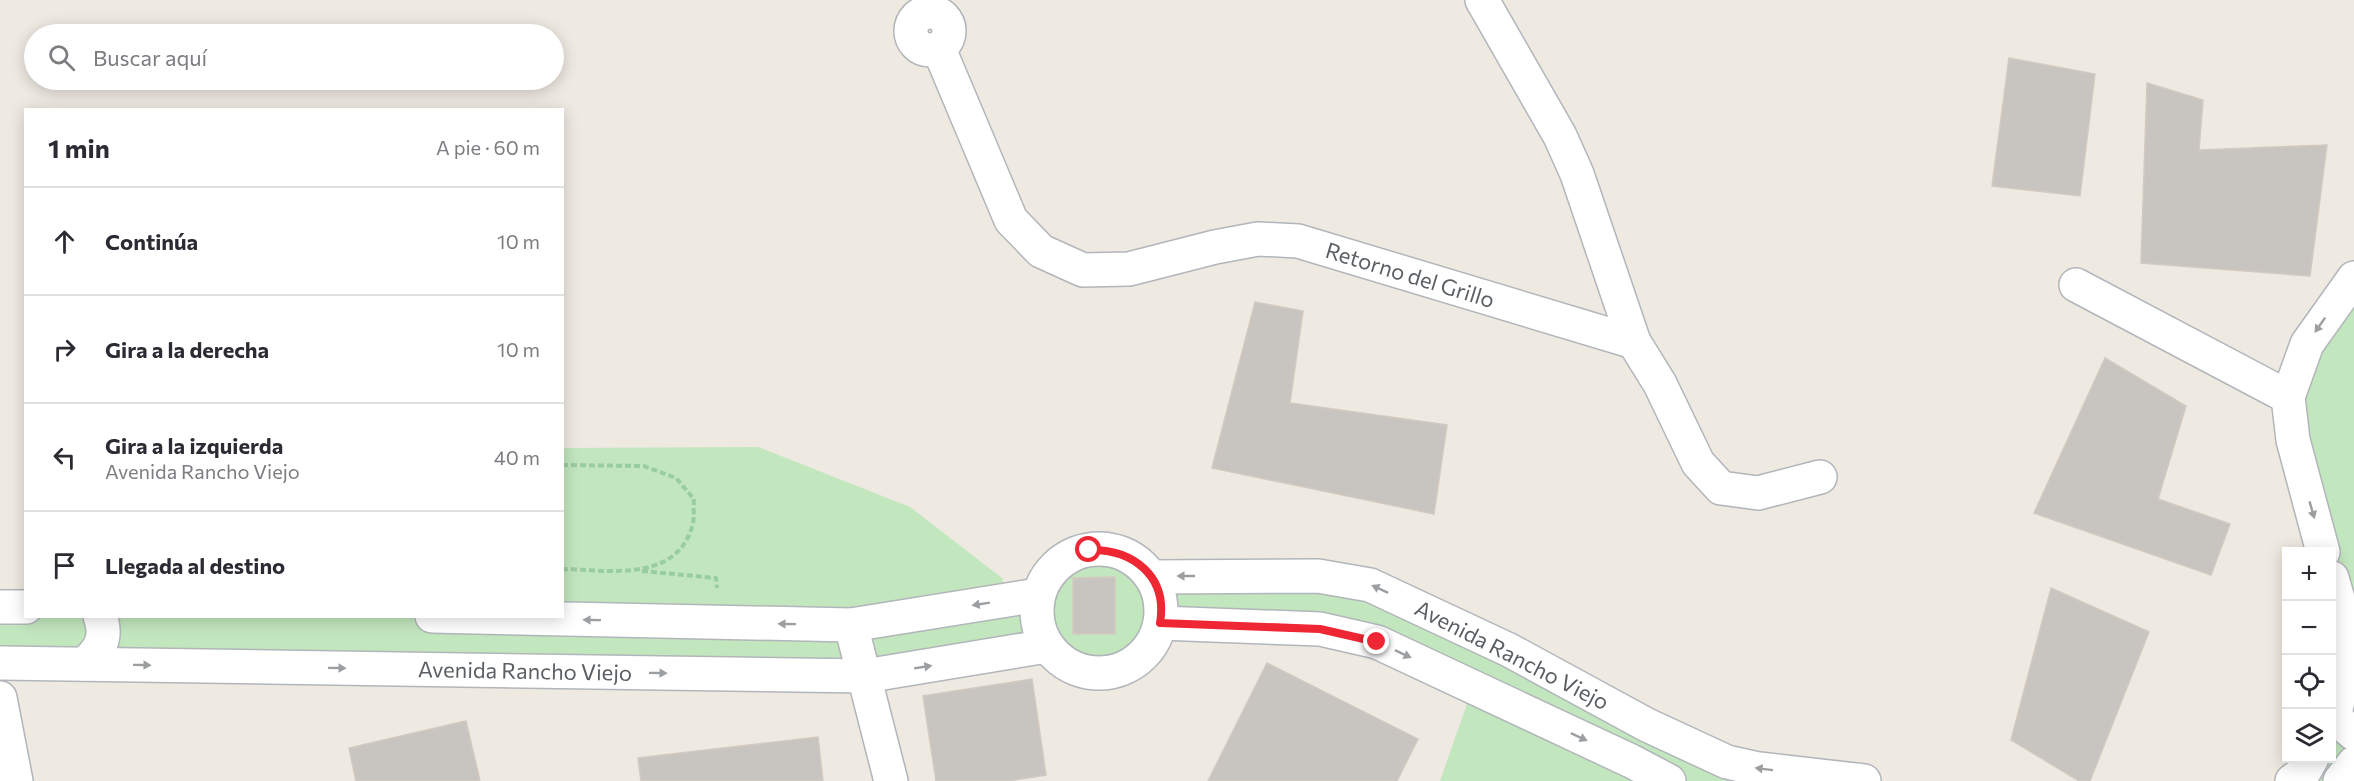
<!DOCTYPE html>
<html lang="es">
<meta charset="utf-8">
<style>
:root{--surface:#fff;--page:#f7f7f7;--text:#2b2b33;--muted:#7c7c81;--line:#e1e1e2}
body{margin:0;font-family:Commissioner,sans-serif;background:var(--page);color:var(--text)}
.controls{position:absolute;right:18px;bottom:18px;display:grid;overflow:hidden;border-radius:0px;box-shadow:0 3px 15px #0003}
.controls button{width:54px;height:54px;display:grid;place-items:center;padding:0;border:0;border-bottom:2px solid var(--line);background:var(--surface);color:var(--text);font:30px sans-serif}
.stop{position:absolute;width:18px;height:18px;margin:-14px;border:4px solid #ef2633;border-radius:50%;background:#fff}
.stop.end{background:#ef2633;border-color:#fff;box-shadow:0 2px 6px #0008}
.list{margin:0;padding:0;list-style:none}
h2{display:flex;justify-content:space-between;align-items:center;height:78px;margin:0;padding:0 24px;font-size:26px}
h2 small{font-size:20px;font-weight:400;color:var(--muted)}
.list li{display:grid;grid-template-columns:39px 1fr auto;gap:18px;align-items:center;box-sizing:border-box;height:108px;padding:0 24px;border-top:2px solid var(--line)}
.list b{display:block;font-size:22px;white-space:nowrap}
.list p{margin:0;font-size:20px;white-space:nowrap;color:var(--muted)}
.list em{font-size:20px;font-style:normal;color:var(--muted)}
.icon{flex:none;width:33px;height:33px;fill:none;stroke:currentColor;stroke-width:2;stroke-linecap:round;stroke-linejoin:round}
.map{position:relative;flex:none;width:2354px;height:781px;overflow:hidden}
.search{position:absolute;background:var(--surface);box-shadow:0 3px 15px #0003;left:24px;top:24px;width:540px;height:66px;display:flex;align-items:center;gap:15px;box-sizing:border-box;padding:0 21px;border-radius:33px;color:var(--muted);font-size:22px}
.panel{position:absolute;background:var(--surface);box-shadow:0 3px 15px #0003;left:24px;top:108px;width:540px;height:510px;border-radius:0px}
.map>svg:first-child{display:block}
.green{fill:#c2e6bd}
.building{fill:#c8c4bf;stroke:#d2cac0;stroke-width:1.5}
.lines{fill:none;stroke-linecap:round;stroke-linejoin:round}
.minor-casing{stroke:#b2b6ba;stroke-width:36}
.tertiary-casing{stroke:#b2b6ba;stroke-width:36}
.path{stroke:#98cd9f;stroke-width:4;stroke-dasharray:6 3;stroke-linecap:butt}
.minor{stroke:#fff;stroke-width:33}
.tertiary{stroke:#fff;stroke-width:33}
.oneway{fill:#9c9fa1}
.route{stroke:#ef2633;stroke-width:8}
.labels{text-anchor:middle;stroke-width:5;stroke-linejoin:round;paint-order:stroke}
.street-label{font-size:22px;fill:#5a5f63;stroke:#fff}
</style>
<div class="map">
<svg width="2354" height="781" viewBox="0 0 2354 781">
<rect width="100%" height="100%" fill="#eee9e1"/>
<g class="green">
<path d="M2354,278V781H2292L2312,759L2332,758V724L2346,670L2293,440L2307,344Z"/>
<path d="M758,447L910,507L1002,578L1008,600L1038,595C1063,542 1112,533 1152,577L1318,576L1647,725L1864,781H1440L1473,687L1377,642L1160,623C1158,630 1156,639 1152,645C1125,687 1077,679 1047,646L865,676L0,663V607L26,616H562L563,448Z"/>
</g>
<g class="building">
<path d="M2009,58L2095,74L2080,196L1992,186Z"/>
<path d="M2147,83L2203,100L2199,150L2327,145L2310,276L2141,263Z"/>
<path d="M1255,302L1303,311L1290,403L1447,425L1434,514L1212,468Z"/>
<path d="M2105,358L2186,406L2158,499L2230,524L2211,575L2034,513Z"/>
<path d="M1115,577V634H1073V578Z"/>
<path d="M2051,588L2149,632L2090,781H2079L2011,740Z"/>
<path d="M1267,663L1418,739L1397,781H1208Z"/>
<path d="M1032,679L1046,775L1008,781H936L923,696Z"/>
<path d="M466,721L480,781H356L349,748Z"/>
<path d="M818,737L823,781H641L638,758Z"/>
</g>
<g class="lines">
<g class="minor-casing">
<g id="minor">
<path d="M1482,0L1560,136L1577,174L1634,342L1660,384L1698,463L1721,488L1758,493L1820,477"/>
<circle cx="930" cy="31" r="19"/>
<path d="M939,49L1011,220L1041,251L1083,270L1129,269L1215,247L1258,239L1298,241L1634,342"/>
<path d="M2076,285L2288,397"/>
<path d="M851,625L891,781"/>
<path d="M0,698L16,781"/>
<path d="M2335,718L2354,734"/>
</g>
</g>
<g class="tertiary-casing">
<g id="tertiary">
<circle cx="1099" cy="611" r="62"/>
<path d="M2323,552L2293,440L2288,397L2307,344L2354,278"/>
<path d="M1151,577L1318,576L1370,585L1509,650L1647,725L1727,762L1759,769L1864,781"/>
<path d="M2332,578L2344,620L2346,670L2332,724"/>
<path d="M0,607H26"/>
<path d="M432,616L851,625L1038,595"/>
<path d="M1160,623L1320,629L1377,642L1631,761L1669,781"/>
<path d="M0,663L865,676L1047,646"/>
<path d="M84,664C100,651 108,638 100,616"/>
<path d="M2292,781L2304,772L2312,758"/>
<path d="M2340,781L2354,763"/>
</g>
</g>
<g class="path">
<path d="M562,465L644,466L676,478L694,499C693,508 695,519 692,527C675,583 607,570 562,569"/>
<path d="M642,571L716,578L717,588"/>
</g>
<use href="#minor" class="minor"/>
<use href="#tertiary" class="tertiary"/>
</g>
<defs><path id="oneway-solid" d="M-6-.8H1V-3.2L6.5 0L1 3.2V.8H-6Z" transform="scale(1.5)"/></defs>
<g class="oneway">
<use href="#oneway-solid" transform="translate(2320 325) rotate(125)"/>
<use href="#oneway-solid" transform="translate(2312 510) rotate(74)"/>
<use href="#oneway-solid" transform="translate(1186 576) rotate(180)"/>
<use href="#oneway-solid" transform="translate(1380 589) rotate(-155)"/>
<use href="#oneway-solid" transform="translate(981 604) rotate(171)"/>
<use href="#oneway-solid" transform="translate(592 620) rotate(-179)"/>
<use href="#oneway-solid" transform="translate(787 624) rotate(-179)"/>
<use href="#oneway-solid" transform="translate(1403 654) rotate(25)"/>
<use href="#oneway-solid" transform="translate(142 665) rotate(1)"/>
<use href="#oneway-solid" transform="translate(923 667) rotate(-9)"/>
<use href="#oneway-solid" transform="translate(337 668) rotate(1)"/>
<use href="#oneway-solid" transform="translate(658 673) rotate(1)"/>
<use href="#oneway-solid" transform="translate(1579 737) rotate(25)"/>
<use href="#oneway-solid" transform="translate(1764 769) rotate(-173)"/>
</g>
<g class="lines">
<path class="route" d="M1089,550C1133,549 1168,576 1160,623L1320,629L1377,642"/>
</g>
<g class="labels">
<g class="street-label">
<text transform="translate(1410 275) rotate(17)" y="8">Retorno del Grillo</text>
<text transform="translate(1512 655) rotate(27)" y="8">Avenida Rancho Viejo</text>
<text transform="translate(525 671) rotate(1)" y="8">Avenida Rancho Viejo</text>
</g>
</g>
</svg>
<div class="controls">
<button>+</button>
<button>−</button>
<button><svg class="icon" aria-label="locate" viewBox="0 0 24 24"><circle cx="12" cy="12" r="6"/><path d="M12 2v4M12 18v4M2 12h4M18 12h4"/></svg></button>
<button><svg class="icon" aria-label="layers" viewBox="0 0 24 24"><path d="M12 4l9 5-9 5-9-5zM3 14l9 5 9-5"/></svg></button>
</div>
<div class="stop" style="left:1089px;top:550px"></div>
<div class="stop end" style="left:1377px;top:642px"></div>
<div class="search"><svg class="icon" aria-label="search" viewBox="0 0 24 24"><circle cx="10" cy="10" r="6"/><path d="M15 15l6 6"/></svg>Buscar aquí</div>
<section class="panel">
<h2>1 min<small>A pie · 60 m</small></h2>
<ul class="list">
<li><svg class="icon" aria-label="ahead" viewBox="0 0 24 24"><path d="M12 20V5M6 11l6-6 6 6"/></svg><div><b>Continúa</b></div><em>10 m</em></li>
<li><svg class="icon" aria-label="right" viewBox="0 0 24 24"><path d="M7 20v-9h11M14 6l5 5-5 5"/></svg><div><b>Gira a la derecha</b></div><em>10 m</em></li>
<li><svg class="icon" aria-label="left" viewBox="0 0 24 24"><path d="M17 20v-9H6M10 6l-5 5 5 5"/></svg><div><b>Gira a la izquierda</b><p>Avenida Rancho Viejo</p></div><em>40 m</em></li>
<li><svg class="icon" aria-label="arrive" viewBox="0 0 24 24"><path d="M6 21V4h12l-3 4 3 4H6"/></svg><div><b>Llegada al destino</b></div></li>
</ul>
</section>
</div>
